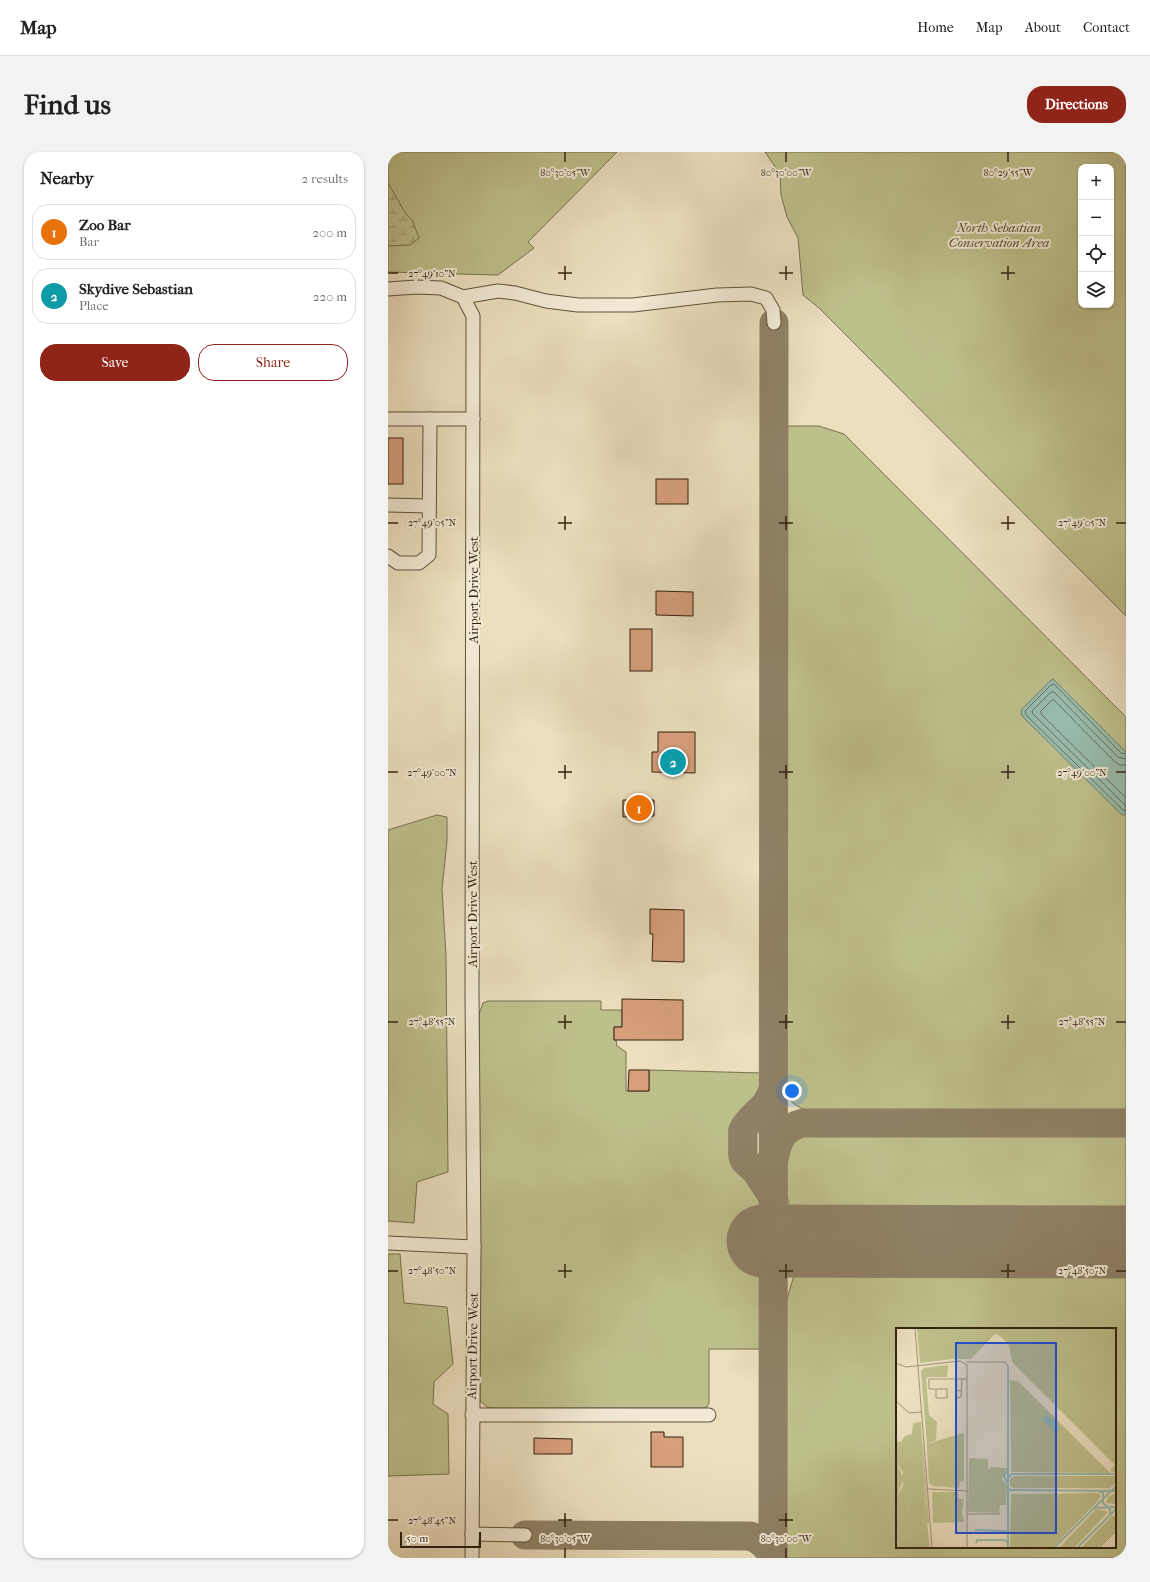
<!DOCTYPE html>
<meta charset="utf-8">
<style>
:root{--surface:#fff;--page:#f2f2f2;--text:#202124;--muted:#757577;--line:#e0e0e0;--accent:#8f2418}
body{margin:0;font-family:"IM FELL French Canon",serif;background:var(--page);color:var(--text)}
.controls{position:absolute;right:12px;top:12px;display:grid;overflow:hidden;border-radius:8px;box-shadow:0 1px 3px #0004}
.controls button{width:36px;height:36px;display:grid;place-items:center;padding:0;border:0;border-bottom:1px solid var(--line);background:var(--surface);color:var(--text);font:20px sans-serif}
.scale{position:absolute;left:12px;bottom:10px;width:81px;box-sizing:border-box;padding-left:4px;border:2px solid #33230f;border-top:0;font-size:11px;line-height:14px;white-space:nowrap;color:#33230f;-webkit-text-stroke:3px #f2ead5;paint-order:stroke}
.you{position:absolute;left:404px;top:939px;width:14px;height:14px;margin:-10px;border:3px solid #fff;border-radius:50%;background:#1a73e8;box-shadow:0 0 0 6px #1a73e833}
.badge{display:grid;place-items:center;width:26px;height:26px;border-radius:50%;background:var(--accent);color:#fff;font-size:13px;font-weight:700}
.pin{position:absolute;translate:-50% -50%;border:2px solid #fff;box-shadow:0 1px 4px #0006}
.list{margin:0;padding:0;list-style:none}
h2{display:flex;justify-content:space-between;align-items:center;height:52px;margin:0;padding:0 16px;font-size:17px}
h2 small{font-size:13px;font-weight:400;color:var(--muted)}
.list li{display:grid;grid-template-columns:26px 1fr auto;gap:12px;align-items:center;box-sizing:border-box;height:56px;margin:0 8px 8px;padding:0 8px;border:1px solid var(--line);border-radius:16px}
.list b{display:block;font-size:15px;white-space:nowrap}
.list p{margin:0;font-size:13px;white-space:nowrap;color:var(--muted)}
.list em{font-size:13px;font-style:normal;color:var(--muted)}
.actions{display:flex;gap:8px;padding:12px 16px}
.actions a{flex:1;padding:9px 0;border:1px solid var(--accent);border-radius:16px;text-align:center;font-size:14px;color:var(--accent)}
.actions .main{background:var(--accent);color:#fff}
.icon{flex:none;width:22px;height:22px;fill:none;stroke:currentColor;stroke-width:2;stroke-linecap:round;stroke-linejoin:round}
.map{position:relative;flex:none;width:738px;height:1406px;overflow:hidden;border-radius:16px}
header{display:flex;align-items:center;gap:24px;box-sizing:border-box;height:56px;padding:0 20px;background:var(--surface);border-bottom:1px solid var(--line)}
header strong{font-size:19px}
nav{display:flex;gap:22px;margin-inline-start:auto;font-size:14px}
.intro{display:flex;align-items:center;justify-content:space-between;box-sizing:border-box;height:96px;padding:0 24px}
h1{margin:0;font-size:28px}
.button{padding:10px 18px;border-radius:16px;background:var(--accent);color:#fff;font-size:14px;font-weight:700}
main{display:flex;gap:24px;padding:0 24px}
aside{flex:1;background:var(--surface);border-radius:16px;box-shadow:0 1px 3px #0004}
.map>svg:first-child{display:block}
.green{fill:#bec08c;stroke:#78724e;fill-rule:evenodd}
.wetland{fill:url(#wetland-marsh);stroke:#78724e}
.water{fill:#98bdae;stroke:#707f6e}
.lines{fill:none;stroke-linecap:round;stroke-linejoin:round}
.shore{stroke:#66705e;stroke-width:1}
.taxiway{stroke:#8f8166;stroke-width:29}
.runway{stroke:#8f8166;stroke-width:73}
.building{fill:#d89f7d;stroke:#33230f}
.minor-casing{stroke:#61523b;stroke-width:15}
.minor{stroke:#f2ead5;stroke-width:13}
.ticks{fill:none;stroke:#33230f;stroke-width:1.5}
.labels{text-anchor:middle;stroke-width:4;stroke-linejoin:round;paint-order:stroke}
.park-label{font-size:13px;font-style:italic;fill:#564a2e;stroke:#f2ead5}
.street-label{font-size:13px;fill:#33230f;stroke:#f2ead5}
.inset-river{fill:none;stroke:#98bdae;stroke-width:2}
.inset-road{fill:none;stroke:#a19478;stroke-width:1}
.view{fill:#1d4ed8;fill-opacity:0.15;stroke:#1d4ed8;stroke-width:2}
.inset-edge{fill:none;stroke:#33230f;stroke-width:2}
.ticks-label{font-size:10px;text-anchor:middle;fill:#33230f;stroke:#f2ead5;stroke-width:4;stroke-linejoin:round;paint-order:stroke}
</style>
<header>
<strong>Map</strong>
<nav><a>Home</a><a>Map</a><a>About</a><a>Contact</a></nav>
</header>
<div class="intro"><h1>Find us</h1><a class="button">Directions</a></div>
<main>
<aside>
<h2>Nearby<small>2 results</small></h2>
<ul class="list">
<li><span class="badge" style="background:#e8710a">1</span><div><b>Zoo Bar</b><p>Bar</p></div><em>200 m</em></li>
<li><span class="badge" style="background:#0f9aa8">2</span><div><b>Skydive Sebastian</b><p>Place</p></div><em>220 m</em></li>
</ul>
<div class="actions"><a class="main">Save</a><a>Share</a></div>
</aside>
<div class="map">
<svg width="738" height="1406" viewBox="0 0 738 1406">
<defs>
<pattern id="wetland-marsh" width="20" height="14" patternUnits="userSpaceOnUse"><rect width="20" height="14" fill="#bec08c"/><path d="M1 5h8M5 5V1M11 12h8M15 12V8" fill="none" stroke="#9b9c71"/></pattern>
</defs>
<rect width="100%" height="100%" fill="#ebdfbe"/>
<filter id="stains"><feTurbulence type="fractalNoise" baseFrequency=".005" numOctaves="4"/><feColorMatrix values="0 0 0 0 .2 0 0 0 0 .09 0 0 0 0 .02 0 0 0 .5 -.17"/></filter>
<radialGradient id="worn" r=".72"><stop offset=".6" stop-color="#630" stop-opacity="0"/><stop offset="1" stop-color="#630" stop-opacity=".3"/></radialGradient>
<g class="green">
<path d="M0,0H229L140,90L146,96L110,123L0,120Z"/>
<path d="M377,0H738V464L431,156L415,143L410,86L399,65L393,43L392,22ZM693,15H723V153H693Z"/>
<path d="M398,274H431L456,282L738,565V960L428,959C413,958 404,954 398,940Z"/>
<path d="M49,663L59,665V689L54,737L58,804L60,1020L29,1030L26,1071L0,1069V678Z"/>
<path d="M100,849H213V858H234V875H226V887L228,888L229,894L238,900V939H261V918L373,921L371,940L344,970L341,977V1004L343,1011L371,1044L373,1052V1197H321V1251L319,1255L315,1256H105L99,1255L92,1249L91,862L95,851Z"/>
<path d="M425,981L738,982V1068H423C396,1063 398,1041 398,1019C398,1011 397,1001 401,994C406,985 415,983 425,981Z"/>
<path d="M0,1102H12L16,1151L59,1155L65,1212L46,1230L45,1252L60,1262L61,1322L0,1324Z"/>
<path d="M413,1111H738V1406H396V1157L409,1113ZM509,1177H727V1395H509Z"/>
</g>
<path class="wetland" d="M0,31L18,62L24,68L31,86L22,93L0,94Z"/>
<path class="water" d="M665,527L738,600L737,663H734L635,565L633,561L634,557L662,529Z"/>
<g class="lines">
<g class="shore">
<path d="M738,602L733,601L666,532L663,533L637,559L638,563L735,658L738,659"/>
<path d="M738,607L730,605L666,540H663L644,559L645,562L738,654"/>
<path d="M738,613H732L726,609L666,548H664L653,559V562L738,646"/>
</g>
<g class="taxiway">
<path d="M386,1007C390,987 395,976 415,971H738"/>
<path d="M385,1045L368,1019L357,1009L355,1005V978C363,962 380,957 385,937"/>
<path d="M137,1383L362,1384C373,1388 381,1395 384,1406"/>
<path d="M385,1406L386,171"/>
</g>
<path class="runway" d="M375,1089L738,1090"/>
</g>
<g class="building">
<rect x="0" y="286" width="15" height="46"/>
<rect x="268" y="327" width="32" height="25"/>
<path d="M268,439L305,440V464L268,463Z"/>
<rect x="242" y="477" width="22" height="42"/>
<path d="M270,580H307V621L264,620V600H270Z"/>
<path d="M235,648H266V664L235,665Z"/>
<path d="M262,757L296,758V810L264,809L265,782H262Z"/>
<path d="M234,847L295,848V888H226V875H234Z"/>
<path d="M241,918H261V939H240Z"/>
<path d="M263,1280H276V1285H295V1315H263Z"/>
<path d="M146,1286L184,1287V1302H146Z"/>
</g>
<g class="lines">
<g class="minor-casing">
<g id="minor">
<path d="M0,137L28,135L53,136L75,145L85,164L84,839L86,1095L84,1406"/>
<path d="M75,145L110,139L127,141L158,149L190,153H245L329,143L363,142L378,146L385,158L386,171"/>
<path d="M0,267H85"/>
<path d="M0,353L41,354"/>
<path d="M0,404L10,411H31L41,403L42,267"/>
<path d="M0,1091L86,1095"/>
<path d="M84,1263H321"/>
<path d="M84,1382L137,1383"/>
</g>
</g>
<use href="#minor" class="minor"/>
</g>
<path class="ticks" d="M177,0V10M398,0V10M620,0V10M177,114V128M398,114V128M620,114V128M0,121H10M170,121H184M391,121H405M613,121H627M177,364V378M398,364V378M620,364V378M0,371H10M170,371H184M391,371H405M613,371H627M728,371H738M177,613V627M398,613V627M620,613V627M0,620H10M170,620H184M391,620H405M613,620H627M728,620H738M177,863V877M398,863V877M620,863V877M0,870H10M170,870H184M391,870H405M613,870H627M728,870H738M177,1112V1126M398,1112V1126M620,1112V1126M0,1119H10M170,1119H184M391,1119H405M613,1119H627M728,1119H738M177,1361V1375M398,1361V1375M0,1368H10M170,1368H184M391,1368H405M177,1396V1406M398,1396V1406"/>
<g class="labels">
<g class="park-label">
<text x="611" y="80">North Sebastian<tspan x="611" dy="15">Conservation Area</tspan></text>
</g>
<g class="street-label">
<text transform="translate(85 438) rotate(-90)" y="5">Airport Drive West</text>
<text transform="translate(84 762) rotate(-90)" y="5">Airport Drive West</text>
<text transform="translate(84 1194) rotate(-89)" y="5">Airport Drive West</text>
</g>
</g>
<g transform="translate(508 1176)">
<rect width="220" height="220" fill="#ebdfbe"/>
<path d="M220,0V145L214,143L219,137L116,34L113,17L104,8L99,6L75,31H56L24,35L21,1ZM52,37L51,49H32L30,51L33,87L41,94L40,112L31,116L25,43L28,40ZM114,52L122,53L214,145L115,144ZM68,105V153L64,154L63,160L37,158L33,155L31,120L44,128L58,117L57,108ZM26,117L27,118L33,195H31ZM73,130L92,131V142L95,139L111,140L106,151L111,157L110,177H104L103,185L72,184ZM118,148H219L220,155L214,160H117L114,158V151ZM36,164H62V171H68L66,184L68,194L37,195ZM202,165L205,168L202,173L156,220H114L115,166ZM220,165V176L210,175L212,169ZM200,181L212,184L178,220H163ZM220,187V202L203,219L185,220L216,188ZM5,210L33,214V220H7L1,214Z" fill="#bec08c"/>
<path d="M220,0V18L213,21L198,9L196,0ZM220,50V64L216,63L210,70L215,90L207,97L203,94L202,68ZM220,66V82L217,85L213,71ZM25,94L29,173L33,214L5,210L10,206L14,168H1L7,158V144L0,135V113L5,114L9,108L16,106L17,95ZM57,108L58,117L44,128L31,120V116Z" fill="#bec08c"/>
<path d="M36,9L48,21L49,10L52,9L64,26H49L48,31L43,32L34,18ZM207,18L209,19L214,30L206,37L203,36L201,27ZM213,64H220L213,71L214,82L217,85L220,82L215,91L208,67ZM0,135L8,150L1,168H14L10,206L1,214L7,220H0Z" fill="#bec08c"/>
<path d="M151,86L164,100L160,105L146,91Z" fill="#98bdae"/>
<path class="inset-river" d="M112,150L116,146H220M112,156L108,148L112,142M111,162L220,163M203,163L207,165V175L214,181V188M198,180L220,179M79,202L109,203L112,205M80,215L81,212H109L112,215M112,220V38M158,220L220,158M181,220L220,181"/>
<path class="inset-road" d="M19,0L36,220M70,34H109L112,38M0,35L10,39L64,33L71,37V220M40,61V70H51V61H33V51H71M65,63L60,62L61,70L65,69L66,51M0,73L13,85L25,84M32,161L72,163M71,186H104M203,220L220,203"/>
<path class="view" d="M60,15H160V205H60Z"/>
<rect width="220" height="220" class="inset-edge"/>
</g>
<g class="ticks-label">
<text x="177" y="24">80°30'05"W</text>
<text x="398" y="24">80°30'00"W</text>
<text x="620" y="24">80°29'55"W</text>
<text x="44" y="125">27°49'10"N</text>
<text x="44" y="374">27°49'05"N</text>
<text x="694" y="374">27°49'05"N</text>
<text x="44" y="624">27°49'00"N</text>
<text x="694" y="624">27°49'00"N</text>
<text x="44" y="873">27°48'55"N</text>
<text x="694" y="873">27°48'55"N</text>
<text x="44" y="1122">27°48'50"N</text>
<text x="694" y="1122">27°48'50"N</text>
<text x="44" y="1372">27°48'45"N</text>
<text x="177" y="1390">80°30'05"W</text>
<text x="398" y="1390">80°30'00"W</text>
</g>
<rect width="100%" height="100%" filter="url(#stains)"/>
<rect width="100%" height="100%" fill="url(#worn)"/>
</svg>
<div class="controls">
<button>+</button>
<button>−</button>
<button><svg class="icon" aria-label="locate" viewBox="0 0 24 24"><circle cx="12" cy="12" r="6"/><path d="M12 2v4M12 18v4M2 12h4M18 12h4"/></svg></button>
<button><svg class="icon" aria-label="layers" viewBox="0 0 24 24"><path d="M12 4l9 5-9 5-9-5zM3 14l9 5 9-5"/></svg></button>
</div>
<div class="scale">50 m</div>
<div class="you"></div>
<div class="pin badge" style="left:251px;top:656px;background:#e8710a">1</div>
<div class="pin badge" style="left:285px;top:610px;background:#0f9aa8">2</div>
</div>
</main>
